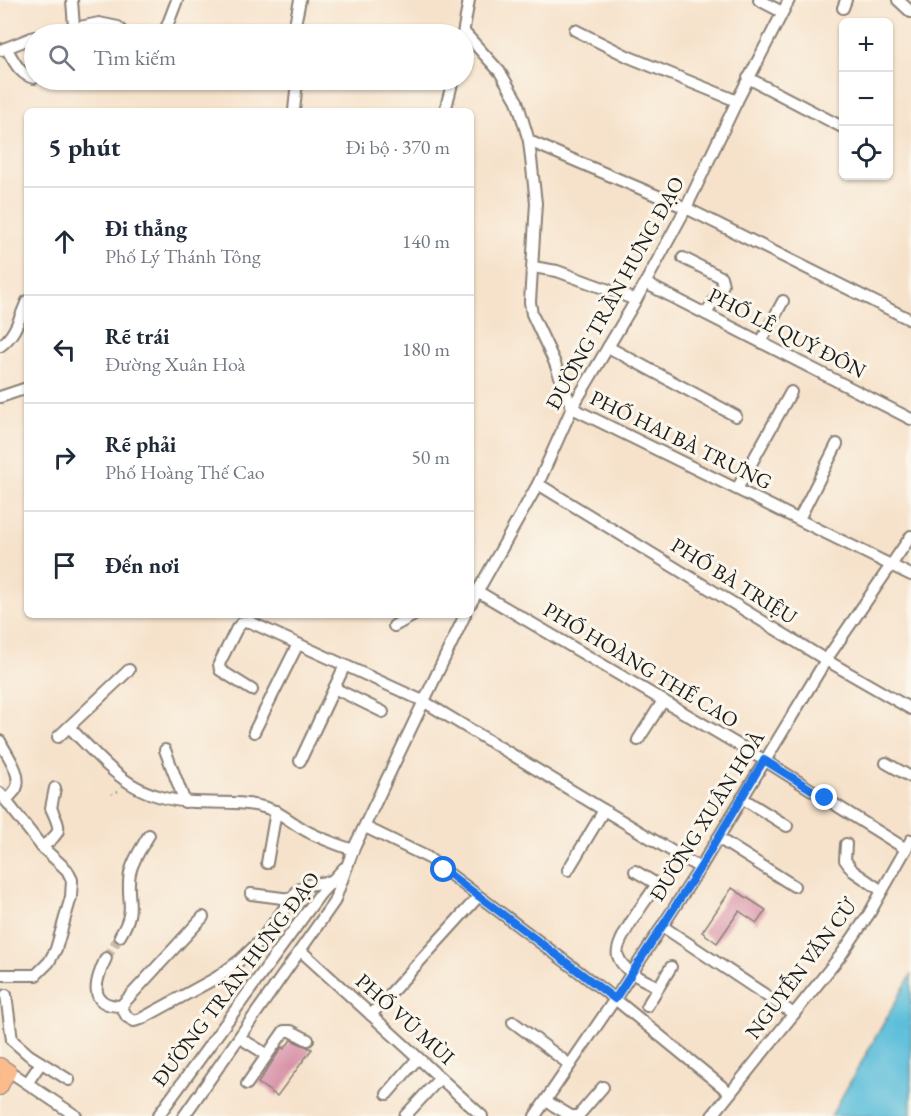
<!DOCTYPE html>
<html lang="vi">
<meta charset="utf-8">
<style>
:root{--surface:#fff;--page:#f6f6f7;--text:#1f2937;--muted:#747a83;--line:#e0e1e3}
body{margin:0;font-family:"EB Garamond",serif;background:var(--page);color:var(--text)}
.controls{position:absolute;right:18px;top:18px;display:grid;overflow:hidden;border-radius:9px;box-shadow:0 2px 4px #0004}
.controls button{width:54px;height:54px;display:grid;place-items:center;padding:0;border:0;border-bottom:2px solid var(--line);background:var(--surface);color:var(--text);font:30px sans-serif}
.stop{position:absolute;width:18px;height:18px;margin:-14px;border:4px solid #1a73e8;border-radius:50%;background:#fff}
.stop.end{background:#1a73e8;border-color:#fff;box-shadow:0 2px 6px #0008}
.list{margin:0;padding:0;list-style:none}
h2{display:flex;justify-content:space-between;align-items:center;height:78px;margin:0;padding:0 24px;font-size:26px}
h2 small{font-size:20px;font-weight:400;color:var(--muted)}
.list li{display:grid;grid-template-columns:39px 1fr auto;gap:18px;align-items:center;box-sizing:border-box;height:108px;padding:0 24px;border-top:2px solid var(--line)}
.list b{display:block;font-size:22px;white-space:nowrap}
.list p{margin:0;font-size:20px;white-space:nowrap;color:var(--muted)}
.list em{font-size:20px;font-style:normal;color:var(--muted)}
.icon{flex:none;width:33px;height:33px;fill:none;stroke:currentColor;stroke-width:2;stroke-linecap:round;stroke-linejoin:round}
.map{position:relative;flex:none;width:911px;height:1116px;overflow:hidden}
.search{position:absolute;background:var(--surface);box-shadow:0 2px 4px #0004;left:24px;top:24px;width:450px;height:66px;display:flex;align-items:center;gap:15px;box-sizing:border-box;padding:0 21px;border-radius:33px;color:var(--muted);font-size:22px}
.panel{position:absolute;background:var(--surface);box-shadow:0 2px 4px #0004;left:24px;top:108px;width:450px;height:510px;border-radius:9px}
.map>svg:first-child{display:block}
.water{fill:#5cbeda;stroke:#3c6d7b;stroke-width:1.5}
.building{fill:#d78fa6}
.lines{fill:none;stroke-linecap:round;stroke-linejoin:round}
.minor-tunnel{stroke:#cabaa8;stroke-width:10;stroke-dasharray:10 5;stroke-linecap:butt}
.minor-casing{stroke:#897f74;stroke-width:14}
.major-casing{stroke:#897f74;stroke-width:16}
.path{stroke:#897f74;stroke-width:1.5;stroke-dasharray:1.5 4.5;stroke-linecap:butt}
.minor{stroke:#fff;stroke-width:10}
.major{stroke:#fbbb8c;stroke-width:14}
.route{stroke:#1a73e8;stroke-width:8}
.labels{text-anchor:middle;stroke-width:6;stroke-linejoin:round;paint-order:stroke}
.street-label{font-size:21px;fill:#1c1c1c;stroke:#fbf7ec}
</style>
<div class="map">
<svg width="911" height="1116" viewBox="0 0 911 1116">
<rect width="100%" height="100%" fill="#fbf7ec"/>
<filter id="ink" filterUnits="userSpaceOnUse"><feTurbulence type="fractalNoise" baseFrequency=".0167" numOctaves="2"/><feDisplacementMap in="SourceGraphic" scale="12" xChannelSelector="R" yChannelSelector="G"/><feConvolveMatrix kernelMatrix="1 2 1 2 8 2 1 2 1" color-interpolation-filters="sRGB"/></filter>
<filter id="wash" filterUnits="userSpaceOnUse"><feTurbulence type="fractalNoise" baseFrequency=".008" numOctaves="4" result="noise"/><feDisplacementMap in="SourceGraphic" scale="24" xChannelSelector="R" yChannelSelector="G"/><feGaussianBlur stdDeviation="1.35" result="paint"/><feColorMatrix in="noise" values="0 0 0 0 0 0 0 0 0 0 0 0 0 0 0 0 0 1.4 0 .05"/><feComposite in="paint" operator="in"/></filter>
<g filter="url(#wash)">
<rect width="100%" height="100%" fill="#f6e2cb"/>
<path class="water" d="M911,975V1116H831Z"/>
<g id="blocks">
<g class="building">
<path d="M732,888L766,910L757,923L739,911L717,943L702,932Z"/>
<path d="M291,1040L312,1049L277,1096L258,1083L282,1047L284,1049Z"/>
</g>
</g>
</g>
<g filter="url(#ink)">
<use href="#blocks" fill-opacity="0" stroke="#897f74" stroke-width="1.5"/>
<g class="lines">
<path class="minor-tunnel" d="M106,958L120,936"/>
<g class="minor-casing">
<g id="minor">
<path d="M72,0L74,27"/>
<path d="M759,0L782,12"/>
<path d="M898,0L911,12"/>
<path d="M843,8L846,0"/>
<path d="M575,30L629,57L737,101"/>
<path d="M464,32L500,72L517,101L529,141L536,203L530,302L532,314L554,361L572,408L911,575"/>
<path d="M46,34L99,23L118,27L124,34"/>
<path d="M164,34L177,0"/>
<path d="M293,34L300,0"/>
<path d="M463,34L469,0"/>
<path d="M6,48C14,60 19,75 34,78"/>
<path d="M1,50L34,37"/>
<path d="M748,78L844,128"/>
<path d="M294,111L297,80"/>
<path d="M445,111L453,80"/>
<path d="M529,141L686,208L911,320"/>
<path d="M683,258L721,277L723,285L706,314"/>
<path d="M533,267L557,271L636,300"/>
<path d="M645,283L911,419"/>
<path d="M761,342L783,301"/>
<path d="M0,346C15,336 20,317 27,301"/>
<path d="M608,347L736,416"/>
<path d="M0,397L27,388"/>
<path d="M538,484L826,660L911,709"/>
<path d="M737,489L791,392"/>
<path d="M799,519L837,444"/>
<path d="M477,591L764,760L906,849"/>
<path d="M471,603L538,484L572,408L636,300L686,208L737,101L789,0"/>
<path d="M394,626L414,615"/>
<path d="M334,688L383,712"/>
<path d="M252,690L220,670L219,664L237,628L243,622H250L423,701L700,868"/>
<path d="M69,727C110,768 131,799 194,802C218,803 244,801 267,808C280,812 291,822 303,829C318,838 336,844 353,850"/>
<path d="M254,732L298,644"/>
<path d="M58,737L129,670"/>
<path d="M638,740L663,701"/>
<path d="M0,741C6,754 23,774 16,789C13,793 9,797 6,801"/>
<path d="M165,750L185,802"/>
<path d="M300,761L345,665"/>
<path d="M886,763L911,777"/>
<path d="M0,793L42,847L67,870L72,880L71,897L56,949L49,962L36,975H0"/>
<path d="M742,798L787,826"/>
<path d="M365,827L427,857L615,999L730,1093"/>
<path d="M718,838L794,886"/>
<path d="M846,844L845,860L853,871L882,891"/>
<path d="M42,847C63,831 61,830 51,808L55,788"/>
<path d="M267,863L276,811"/>
<path d="M568,870L604,810"/>
<path d="M635,871L655,883V887C647,899 613,943 618,956C623,972 645,980 658,987"/>
<path d="M251,894L290,899"/>
<path d="M662,926L794,1014"/>
<path d="M120,936C138,907 125,901 130,873C133,859 142,847 149,835"/>
<path d="M301,951L482,1116"/>
<path d="M106,958C96,979 86,1006 121,1006L203,917"/>
<path d="M6,995L12,1040L29,1055L69,1080"/>
<path d="M121,1006L127,1017L134,1021L141,1019L216,978L239,961L261,940L298,890L308,885L332,881"/>
<path d="M647,1006L671,967"/>
<path d="M371,1015L478,897"/>
<path d="M513,1022L570,1065"/>
<path d="M240,1038L266,1054"/>
<path d="M9,1071L76,1116"/>
<path d="M28,1082L41,1063"/>
<path d="M247,1084L284,1031H291L308,1040"/>
<path d="M387,1094L418,1058"/>
<path d="M546,1101L571,1116H578L603,1087"/>
<path d="M158,1116L320,894L344,868"/>
<path d="M184,1116L334,902L353,850L465,615"/>
<path d="M405,1116L440,1078"/>
<path d="M535,1116L615,999L700,868L826,660L911,536"/>
<path d="M712,1116L841,955L869,914L911,840"/>
</g>
</g>
<g class="major-casing">
<path id="major" d="M0,1065L9,1071L0,1088"/>
</g>
<g class="path">
<path d="M419,109L424,111"/>
<path d="M111,794L120,791"/>
</g>
<use href="#minor" class="minor"/>
<use href="#major" class="major"/>
</g>
</g>
<g class="lines" filter="url(#ink)">
<path class="route" d="M444,870L615,999L700,868L764,760L825,798"/>
</g>
<g class="labels">
<g class="street-label">
<text transform="translate(615 293) rotate(-61)" y="7">ĐƯỜNG TRẦN HƯNG ĐẠO</text>
<text transform="translate(787 333) rotate(27)" y="7">PHỐ LÊ QUÝ ĐÔN</text>
<text transform="translate(681 440) rotate(26)" y="7">PHỐ HAI BÀ TRƯNG</text>
<text transform="translate(734 581) rotate(32)" y="7">PHỐ BÀ TRIỆU</text>
<text transform="translate(641 665) rotate(31)" y="7">PHỐ HOÀNG THẾ CAO</text>
<text transform="translate(707 816) rotate(-58)" y="7">ĐƯỜNG XUÂN HOÀ</text>
<text transform="translate(801 969) rotate(-53)" y="7">NGUYỄN VĂN CỪ</text>
<text transform="translate(236 979) rotate(-53)" y="7">ĐƯỜNG TRẦN HƯNG ĐẠO</text>
<text transform="translate(405 1019) rotate(42)" y="7">PHỐ VŨ MÙI</text>
</g>
</g>
</svg>
<div class="controls">
<button>+</button>
<button>−</button>
<button><svg class="icon" aria-label="locate" viewBox="0 0 24 24"><circle cx="12" cy="12" r="6"/><path d="M12 2v4M12 18v4M2 12h4M18 12h4"/></svg></button>
</div>
<div class="stop" style="left:444px;top:870px"></div>
<div class="stop end" style="left:825px;top:798px"></div>
<div class="search"><svg class="icon" aria-label="search" viewBox="0 0 24 24"><circle cx="10" cy="10" r="6"/><path d="M15 15l6 6"/></svg>Tìm kiếm</div>
<section class="panel">
<h2>5 phút<small>Đi bộ · 370 m</small></h2>
<ul class="list">
<li><svg class="icon" aria-label="ahead" viewBox="0 0 24 24"><path d="M12 20V5M6 11l6-6 6 6"/></svg><div><b>Đi thẳng</b><p>Phố Lý Thánh Tông</p></div><em>140 m</em></li>
<li><svg class="icon" aria-label="left" viewBox="0 0 24 24"><path d="M17 20v-9H6M10 6l-5 5 5 5"/></svg><div><b>Rẽ trái</b><p>Đường Xuân Hoà</p></div><em>180 m</em></li>
<li><svg class="icon" aria-label="right" viewBox="0 0 24 24"><path d="M7 20v-9h11M14 6l5 5-5 5"/></svg><div><b>Rẽ phải</b><p>Phố Hoàng Thế Cao</p></div><em>50 m</em></li>
<li><svg class="icon" aria-label="arrive" viewBox="0 0 24 24"><path d="M6 21V4h12l-3 4 3 4H6"/></svg><div><b>Đến nơi</b></div></li>
</ul>
</section>
</div>
